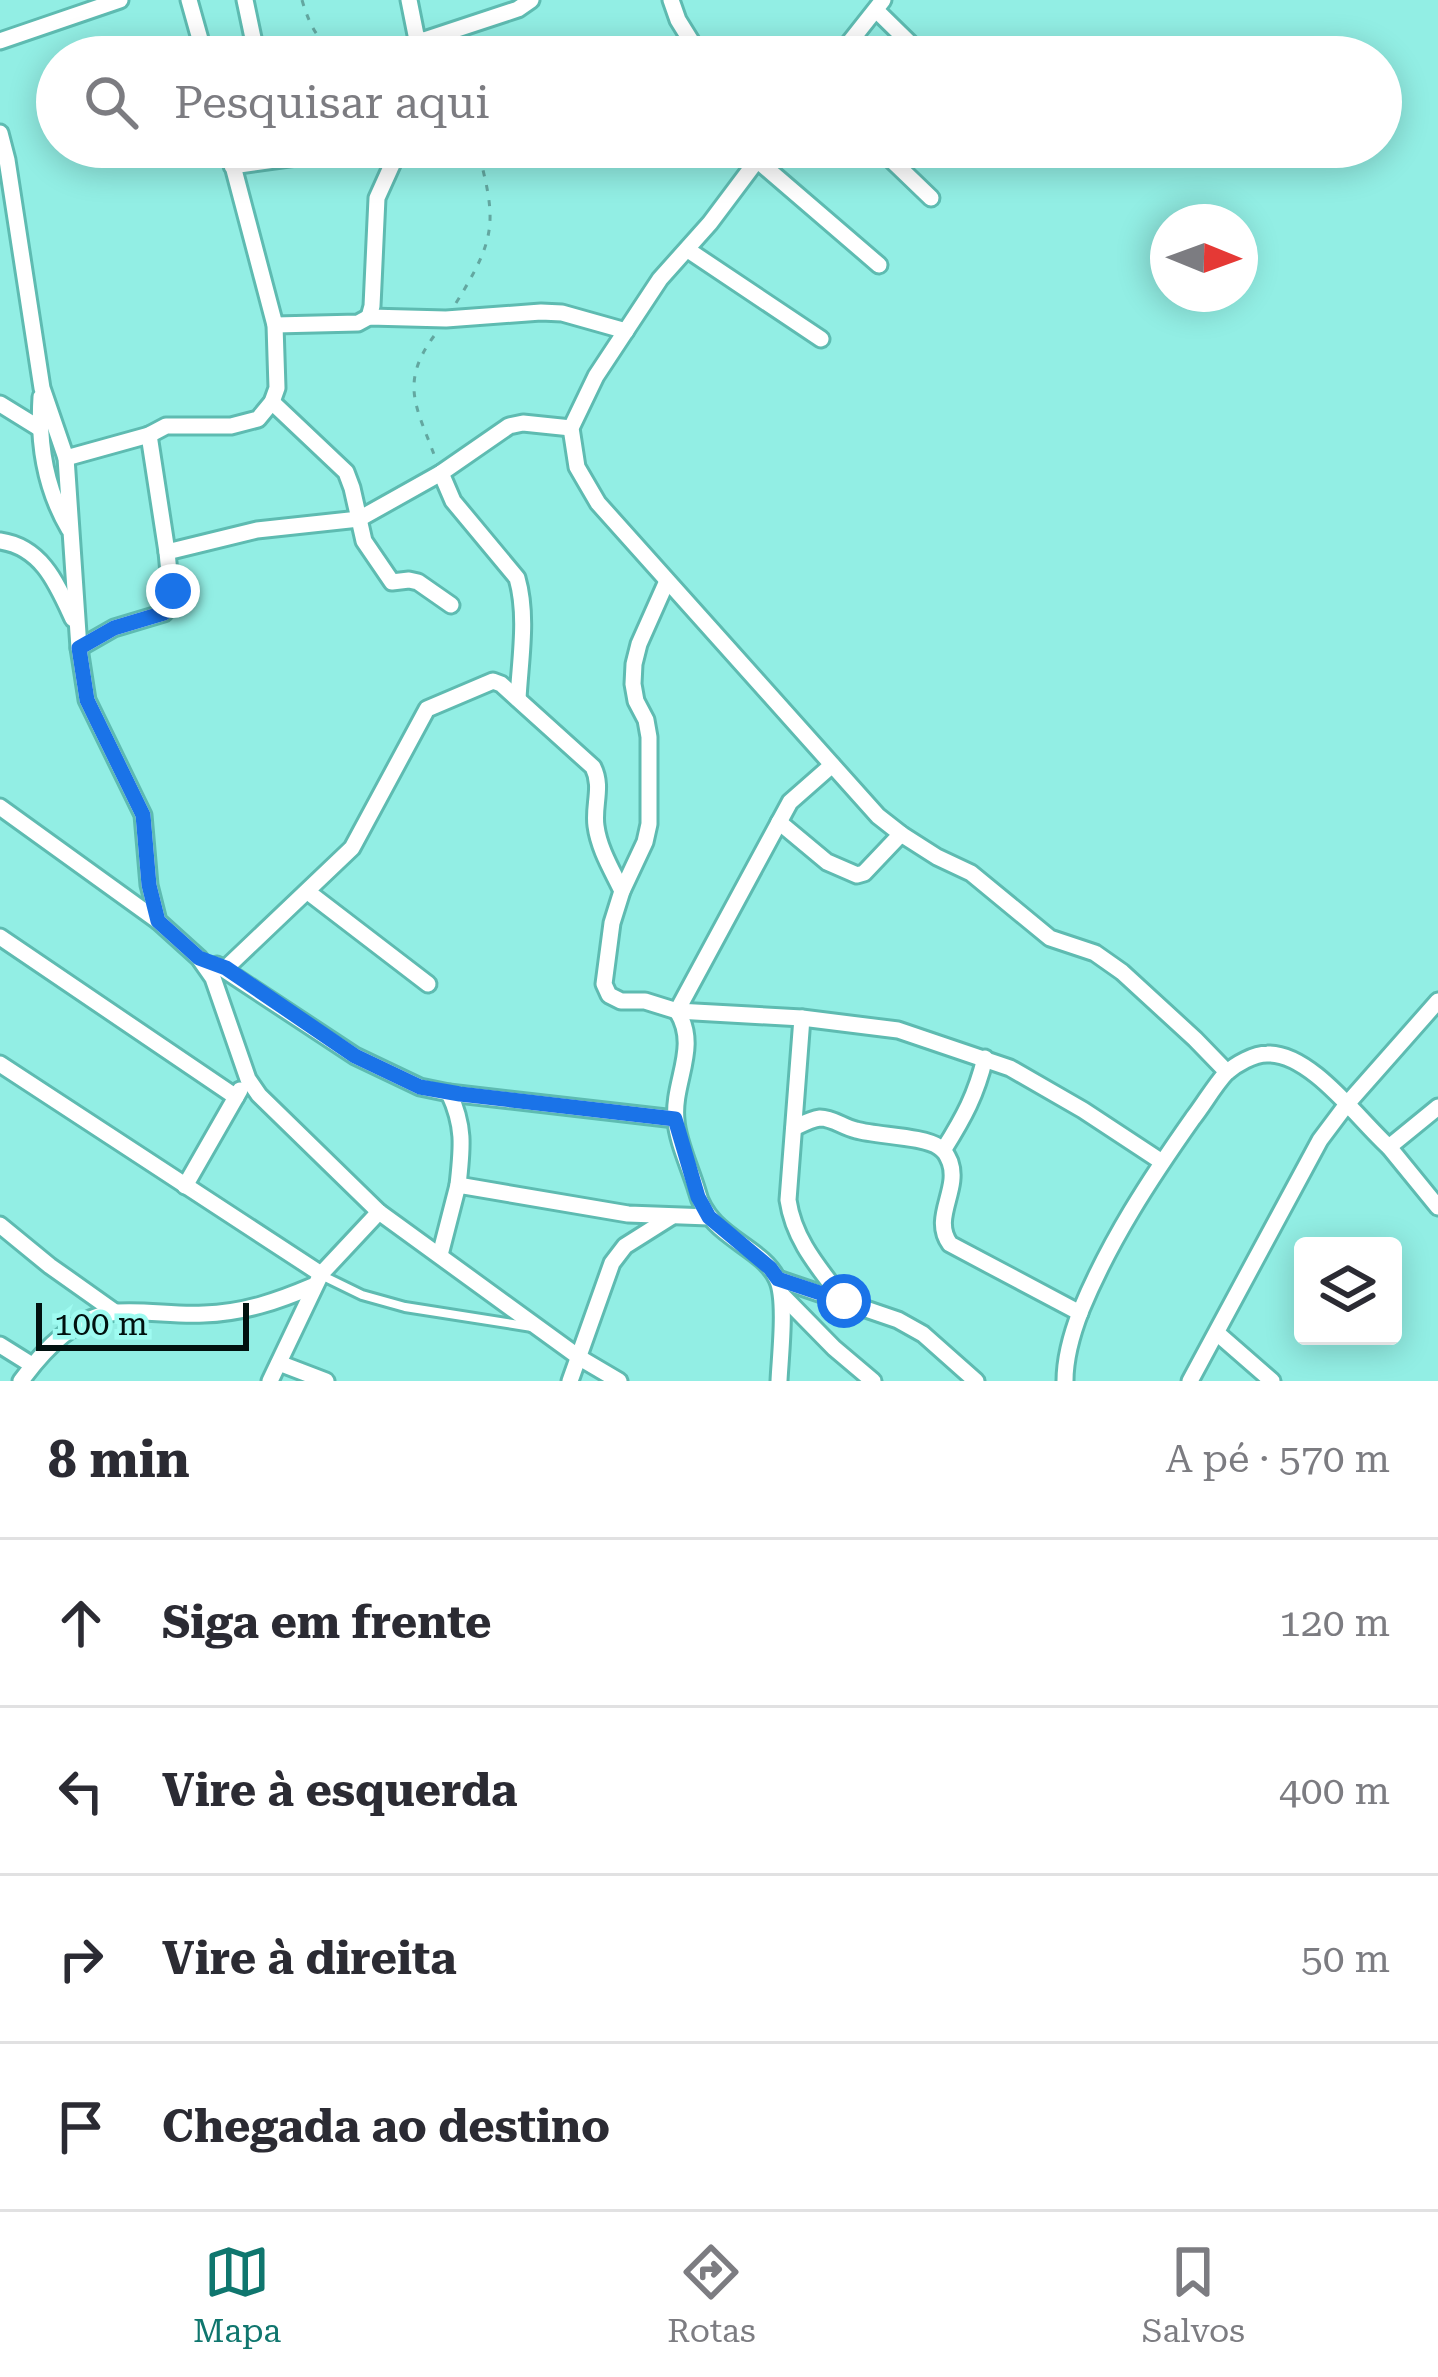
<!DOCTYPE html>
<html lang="pt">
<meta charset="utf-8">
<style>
:root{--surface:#fff;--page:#f7f7f7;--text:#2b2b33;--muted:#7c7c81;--line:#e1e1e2;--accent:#0f766e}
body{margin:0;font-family:"Roboto Serif",serif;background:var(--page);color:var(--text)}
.controls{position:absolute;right:36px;bottom:36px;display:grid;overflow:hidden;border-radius:12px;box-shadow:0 6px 30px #0003}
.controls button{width:108px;height:108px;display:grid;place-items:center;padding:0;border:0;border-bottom:3px solid var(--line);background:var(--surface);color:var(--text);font:60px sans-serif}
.compass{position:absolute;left:1150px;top:204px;width:108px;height:108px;border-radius:50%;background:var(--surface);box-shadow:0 6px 30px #0003;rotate:91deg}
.scale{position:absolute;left:36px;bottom:30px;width:213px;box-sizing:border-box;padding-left:12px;border:6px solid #01110f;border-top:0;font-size:33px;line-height:42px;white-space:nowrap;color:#01110f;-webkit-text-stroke:9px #9ffbf1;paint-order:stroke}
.stop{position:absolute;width:36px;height:36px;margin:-27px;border:9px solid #1a73e8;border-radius:50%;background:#fff}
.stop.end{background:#1a73e8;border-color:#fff;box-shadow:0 3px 12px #0008}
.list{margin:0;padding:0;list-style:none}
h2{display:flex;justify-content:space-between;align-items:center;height:156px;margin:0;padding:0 48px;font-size:51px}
h2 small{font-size:39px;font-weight:400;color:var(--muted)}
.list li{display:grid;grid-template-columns:78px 1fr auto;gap:36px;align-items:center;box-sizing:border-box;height:168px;padding:0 48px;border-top:3px solid var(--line)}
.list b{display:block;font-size:45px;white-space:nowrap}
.list em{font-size:39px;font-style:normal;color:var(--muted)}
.icon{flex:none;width:66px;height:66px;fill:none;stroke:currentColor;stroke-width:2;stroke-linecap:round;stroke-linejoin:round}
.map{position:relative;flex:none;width:1438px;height:1381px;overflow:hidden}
.search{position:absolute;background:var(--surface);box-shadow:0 6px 30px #0003;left:36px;right:36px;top:36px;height:132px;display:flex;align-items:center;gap:30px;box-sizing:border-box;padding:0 42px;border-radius:66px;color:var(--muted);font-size:45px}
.sheet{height:828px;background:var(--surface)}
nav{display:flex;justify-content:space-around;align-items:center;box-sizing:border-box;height:168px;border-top:3px solid var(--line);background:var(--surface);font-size:33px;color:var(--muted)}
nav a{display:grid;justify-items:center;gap:6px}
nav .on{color:var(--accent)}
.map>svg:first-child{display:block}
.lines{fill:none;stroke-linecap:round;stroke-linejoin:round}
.lane-casing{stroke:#5ebbb1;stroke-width:14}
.street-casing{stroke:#5ebbb1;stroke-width:21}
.path{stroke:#63a7a0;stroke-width:3;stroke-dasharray:6 9;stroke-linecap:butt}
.lane{stroke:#fff;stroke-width:8}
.street{stroke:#fff;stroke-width:15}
.route{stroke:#1a73e8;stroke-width:15}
</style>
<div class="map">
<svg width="1438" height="1381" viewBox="0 0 1438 1381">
<rect width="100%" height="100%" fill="#92eee4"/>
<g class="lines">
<g class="lane-casing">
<path id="lane" d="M321,1275L362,1295L405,1307L532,1327"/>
</g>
<g class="street-casing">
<g id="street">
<path d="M189,0L205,57"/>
<path d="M245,0L257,57"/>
<path d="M409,0L416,35L434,57"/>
<path d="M671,0L678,20L701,57"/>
<path d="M876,10L924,57"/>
<path d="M0,41L120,0"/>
<path d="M421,41L518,9L531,0"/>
<path d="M838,57L883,0"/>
<path d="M0,133L7,160L42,388L66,458L79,648L87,700L143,815L149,885L158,921L199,958L213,978L248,1079L259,1095L379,1212L580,1358L619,1381"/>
<path d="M767,147L710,223L660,279L596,376L571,428L577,467L598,503L878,816L901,834L937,857L971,873L1050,938L1095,953L1122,972L1195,1039L1227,1072"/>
<path d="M878,147L931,198"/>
<path d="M757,160L879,265"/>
<path d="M232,166L369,147"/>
<path d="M688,250L821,339"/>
<path d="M369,317L372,306L377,198L400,147"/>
<path d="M275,325L358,323L369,317L446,319L541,312L562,313L626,331"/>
<path d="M41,397C38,444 45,488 69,529"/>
<path d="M272,402L346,472L352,488L364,541L392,582L409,580L418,582L451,605"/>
<path d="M0,404L39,428"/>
<path d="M149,435L167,552"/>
<path d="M66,458L149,435L166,426H231L258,419L272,402L277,388L275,325L228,147"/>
<path d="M441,473L453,501L517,578C528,616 520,660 518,699"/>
<path d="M0,541C42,547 57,584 73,619"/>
<path d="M667,581L639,644L634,664L633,684L636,701L646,720L649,737V824L645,842L622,891L612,923L604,984L609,995L621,1001H645L677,1011L802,1018L898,1030L1010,1068L1083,1110L1162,1162"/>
<path d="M79,648L114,628L164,613L172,604L167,552L257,530L359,519L441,473L509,426L523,423L571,428"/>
<path d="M0,807L158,921"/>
<path d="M779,822L827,862L857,875L864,873L901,834"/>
<path d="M308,892L428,984"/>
<path d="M0,937L236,1097"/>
<path d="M217,965L355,1056L420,1087L449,1093L675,1119"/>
<path d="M226,968L352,848L427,709L493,681L501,684L593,767C603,787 593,805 596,826C599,849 612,870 622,891"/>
<path d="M677,1011C700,1047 672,1082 676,1120C677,1141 691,1170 697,1191C708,1237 762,1246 777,1279C787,1299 780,1357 779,1381"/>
<path d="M677,1011L790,802L832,765"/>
<path d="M802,1018L788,1200C794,1241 820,1269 844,1301"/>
<path d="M0,1064L321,1274"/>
<path d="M449,1093C465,1127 462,1148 458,1185"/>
<path d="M794,1128C802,1124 811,1119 820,1118C833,1118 843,1127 856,1130C877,1136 923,1136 939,1147C945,1151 947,1155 950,1162C960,1190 931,1218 950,1244L1080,1313"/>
<path d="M1389,1147L1438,1207"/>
<path d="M944,1149C964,1117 976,1095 985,1058"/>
<path d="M185,1186L240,1090"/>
<path d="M0,1225L50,1266L115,1312"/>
<path d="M440,1255L458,1185L628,1214L709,1217"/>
<path d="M778,1279L898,1320L923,1334L976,1381"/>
<path d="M782,1295L834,1348L873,1381"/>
<path d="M1217,1333L1272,1381"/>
<path d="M0,1345L32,1365"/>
<path d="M279,1363L326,1381"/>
<path d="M21,1381C45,1348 75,1316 118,1312C147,1310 176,1316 204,1314C243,1313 278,1301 313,1286"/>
<path d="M270,1381L321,1274L379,1212"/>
<path d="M570,1381L612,1263L625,1246L671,1217"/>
<path d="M1065,1381C1065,1356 1072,1333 1081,1310C1110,1240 1150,1179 1193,1118C1204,1104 1214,1086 1226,1073C1236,1064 1254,1054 1267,1054C1310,1052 1358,1119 1389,1147L1438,1107"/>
<path d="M1190,1381L1320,1140L1347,1104L1438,1001"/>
</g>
</g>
<g class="path">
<path d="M302,0C321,65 348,56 403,39"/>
<path d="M456,303C497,237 497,221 477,147"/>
<path d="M434,336C398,385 418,409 436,460"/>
</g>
<use href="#lane" class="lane"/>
<use href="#street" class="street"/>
</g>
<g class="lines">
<path class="route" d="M173,591L172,604L164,613L114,628L79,648L87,700L143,815L149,885L158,921L199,958L226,968L355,1056L420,1087L460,1094L675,1119L698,1197L709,1217L770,1268L778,1279L844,1301"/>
</g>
</svg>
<div class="controls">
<button><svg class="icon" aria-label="layers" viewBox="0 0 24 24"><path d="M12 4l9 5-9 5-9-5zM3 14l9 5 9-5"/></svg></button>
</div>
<svg class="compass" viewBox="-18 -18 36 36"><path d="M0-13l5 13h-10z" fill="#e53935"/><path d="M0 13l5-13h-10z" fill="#7c7c81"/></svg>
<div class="scale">100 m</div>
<div class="stop" style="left:844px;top:1301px"></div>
<div class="stop end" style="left:173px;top:591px"></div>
<div class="search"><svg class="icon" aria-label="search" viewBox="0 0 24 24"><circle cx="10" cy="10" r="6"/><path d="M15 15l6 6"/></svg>Pesquisar aqui</div>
</div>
<section class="sheet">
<h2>8 min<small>A pé · 570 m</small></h2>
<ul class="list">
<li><svg class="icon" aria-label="ahead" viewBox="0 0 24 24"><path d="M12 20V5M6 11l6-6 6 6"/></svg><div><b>Siga em frente</b></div><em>120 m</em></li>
<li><svg class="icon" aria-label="left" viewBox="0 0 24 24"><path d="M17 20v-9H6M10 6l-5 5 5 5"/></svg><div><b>Vire à esquerda</b></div><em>400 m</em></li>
<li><svg class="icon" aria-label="right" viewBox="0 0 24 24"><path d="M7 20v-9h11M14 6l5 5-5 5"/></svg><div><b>Vire à direita</b></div><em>50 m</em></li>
<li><svg class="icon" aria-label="arrive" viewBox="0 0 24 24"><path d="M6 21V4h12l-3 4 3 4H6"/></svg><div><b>Chegada ao destino</b></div></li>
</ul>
</section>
<nav>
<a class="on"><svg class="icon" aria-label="map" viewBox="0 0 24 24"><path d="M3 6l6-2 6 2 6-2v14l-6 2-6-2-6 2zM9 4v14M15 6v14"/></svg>Mapa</a>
<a><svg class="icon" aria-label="directions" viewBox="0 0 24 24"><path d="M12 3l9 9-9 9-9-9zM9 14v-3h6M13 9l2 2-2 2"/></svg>Rotas</a>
<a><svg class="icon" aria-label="saved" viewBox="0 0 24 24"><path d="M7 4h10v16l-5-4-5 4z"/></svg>Salvos</a>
</nav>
